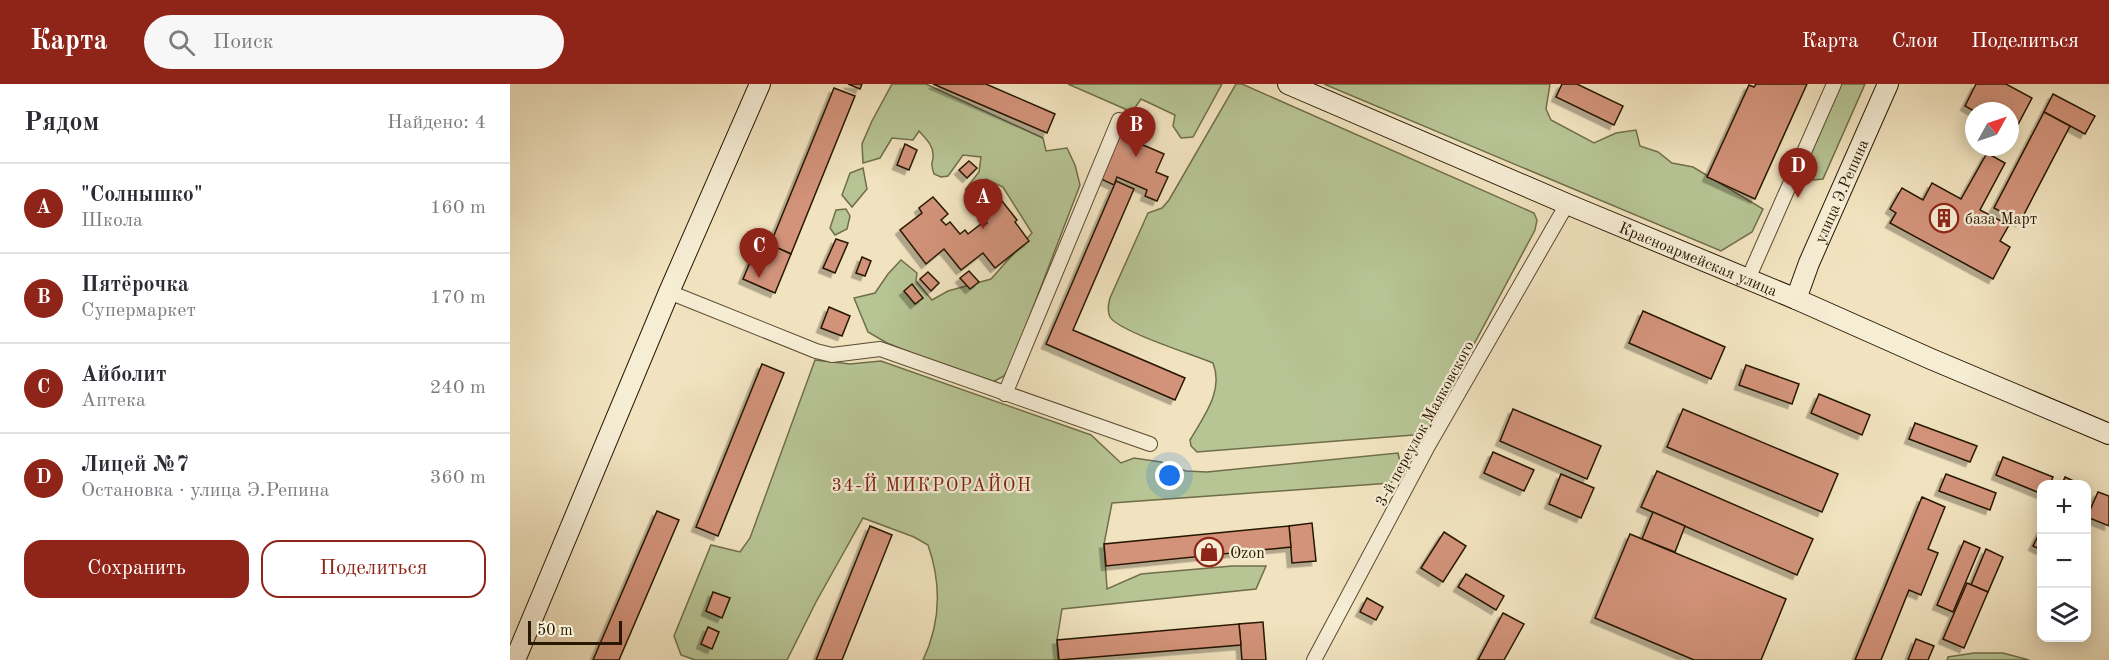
<!DOCTYPE html>
<html lang="ru">
<meta charset="utf-8">
<style>
:root{--surface:#fff;--page:#f7f7f7;--text:#2b2b33;--muted:#7c7c81;--line:#e1e1e2;--accent:#8f2418}
body{margin:0;font-family:"Old Standard TT",serif;background:var(--page);color:var(--text)}
.controls{position:absolute;right:18px;bottom:18px;display:grid;overflow:hidden;border-radius:12px;box-shadow:0 3px 15px #0003}
.controls button{width:54px;height:54px;display:grid;place-items:center;padding:0;border:0;border-bottom:2px solid var(--line);background:var(--surface);color:var(--text);font:30px sans-serif}
.compass{position:absolute;left:1455px;top:18px;width:54px;height:54px;border-radius:50%;background:var(--surface);box-shadow:0 3px 15px #0003;rotate:50deg}
.scale{position:absolute;left:18px;bottom:15px;width:94px;box-sizing:border-box;padding-left:6px;border:3px solid #281801;border-top:0;font-size:16px;line-height:21px;white-space:nowrap;color:#281801;-webkit-text-stroke:4px #f6edd5;paint-order:stroke}
.you{position:absolute;left:660px;top:392px;width:21px;height:21px;margin:-15px;border:4px solid #fff;border-radius:50%;background:#1a73e8;box-shadow:0 0 0 9px #1a73e833}
.badge{display:grid;place-items:center;width:39px;height:39px;border-radius:50%;background:var(--accent);color:#fff;font-size:20px;font-weight:700}
.pin{position:absolute;translate:-50% -50px;filter:drop-shadow(0 2px 3px #0008)}
.pin::after{content:'';position:absolute;top:32px;width:21px;height:18px;background:inherit;clip-path:polygon(0 0,100% 0,50% 100%)}
.list{margin:0;padding:0;list-style:none}
h2{display:flex;justify-content:space-between;align-items:center;height:78px;margin:0;padding:0 24px;font-size:26px}
h2 small{font-size:20px;font-weight:400;color:var(--muted)}
.list li{display:grid;grid-template-columns:39px 1fr auto;gap:18px;align-items:center;box-sizing:border-box;height:90px;padding:0 24px;border-top:2px solid var(--line)}
.list b{display:block;font-size:22px;white-space:nowrap}
.list p{margin:0;font-size:20px;white-space:nowrap;color:var(--muted)}
.list em{font-size:20px;font-style:normal;color:var(--muted)}
.actions{display:flex;gap:12px;padding:18px 24px}
.actions a{flex:1;padding:14px 0;border:2px solid var(--accent);border-radius:18px;text-align:center;font-size:21px;color:var(--accent)}
.actions .main{background:var(--accent);color:#fff}
.icon{flex:none;width:33px;height:33px;fill:none;stroke:currentColor;stroke-width:2;stroke-linecap:round;stroke-linejoin:round}
.map{position:relative;flex:none;width:1599px;height:576px;overflow:hidden}
header{display:flex;align-items:center;gap:36px;box-sizing:border-box;height:84px;padding:0 30px;background:var(--accent);color:#fff}
header strong{font-size:28px}
nav{display:flex;gap:33px;margin-inline-start:auto;font-size:21px}
.search{width:420px;height:54px;background:var(--page);display:flex;align-items:center;gap:15px;box-sizing:border-box;padding:0 21px;border-radius:33px;color:var(--muted);font-size:22px}
main{display:flex}
aside{flex:1;background:var(--surface)}
.map>svg:first-child{display:block}
.green{fill:#b7c494;stroke:#706e4a;stroke-width:1.5}
.building{fill:#d2937a;stroke:#281801;stroke-width:1.5;filter:url(#shadow)}
.lines{fill:none;stroke-linecap:round;stroke-linejoin:round}
.street-casing{stroke:#5a4b30;stroke-width:16}
.secondary-casing{stroke:#281801;stroke-width:22}
.street{stroke:#f6edd5;stroke-width:14}
.secondary{stroke:#f6edd5;stroke-width:20}
.labels{text-anchor:middle;stroke-width:4.5;stroke-linejoin:round;paint-order:stroke}
.street-label{font-size:16px;fill:#281801;stroke:#f6edd5}
.poi-label{font-size:16px;fill:#281801;stroke:#f6edd5;text-anchor:start}
.neighbourhood-label{font-size:18px;letter-spacing:1.5px;fill:#7a1f14;stroke:#f6edd5}
</style>
<header>
<strong>Карта</strong>
<div class="search"><svg class="icon" aria-label="search" viewBox="0 0 24 24"><circle cx="10" cy="10" r="6"/><path d="M15 15l6 6"/></svg>Поиск</div>
<nav><a>Карта</a><a>Слои</a><a>Поделиться</a></nav>
</header>
<main>
<aside>
<h2>Рядом<small>Найдено: 4</small></h2>
<ul class="list">
<li><span class="badge">A</span><div><b>&quot;Солнышко&quot;</b><p>Школа</p></div><em>160 m</em></li>
<li><span class="badge">B</span><div><b>Пятёрочка</b><p>Супермаркет</p></div><em>170 m</em></li>
<li><span class="badge">C</span><div><b>Айболит</b><p>Аптека</p></div><em>240 m</em></li>
<li><span class="badge">D</span><div><b>Лицей №7</b><p>Остановка · улица Э.Репина</p></div><em>360 m</em></li>
</ul>
<div class="actions"><a class="main">Сохранить</a><a>Поделиться</a></div>
</aside>
<div class="map">
<svg width="1599" height="576" viewBox="0 0 1599 576">
<defs>
<filter id="shadow"><feDropShadow dx="-4.5" dy="4.5" stdDeviation="0" flood-color="#0004"/></filter>
</defs>
<rect width="100%" height="100%" fill="#f1e3bf"/>
<filter id="stains"><feTurbulence type="fractalNoise" baseFrequency=".00333" numOctaves="4"/><feColorMatrix values="0 0 0 0 .2 0 0 0 0 .09 0 0 0 0 .02 0 0 0 .5 -.17"/></filter>
<radialGradient id="worn" r=".72"><stop offset=".6" stop-color="#630" stop-opacity="0"/><stop offset="1" stop-color="#630" stop-opacity=".3"/></radialGradient>
<g class="green">
<path d="M382,0H416L533,54L536,67L557,64L565,81L570,101L501,281L494,292L481,299L404,270L377,259L358,248L344,214L365,209L378,190L391,176L407,189L406,197L422,216L438,207L481,195L522,149L493,103L476,95L455,106L469,88L471,73L453,71L438,92L431,93L424,90C419,76 424,80 423,70C423,61 415,54 409,47L403,56L382,54L370,74L353,79L352,60L362,37Z"/>
<path d="M558,0H712L683,53L671,54L663,42L665,31L631,15L622,28Z"/>
<path d="M726,0H732L1024,129L1027,136L1025,146L916,350L687,368L681,362L680,356C694,332 714,307 703,279C684,271 608,247 600,233C597,227 598,221 600,214L638,129L652,124L659,116Z"/>
<path d="M814,0H1040L1036,25L1041,36L1084,59L1106,49L1126,46L1130,62L1148,68L1162,79L1183,83L1253,125L1242,148L1211,167Z"/>
<path d="M1319,0H1355L1313,95L1303,96L1299,85L1285,79Z"/>
<path d="M353,84L357,105L342,123L332,111L340,89Z"/>
<path d="M336,125L340,132L337,145L325,151L320,144L326,126Z"/>
<path d="M305,276L340,280L371,277L581,351L611,379L624,374L651,378L676,387L697,388L888,369L891,382L881,399L602,419L594,460L597,505L631,490L722,482H756L746,505L552,525L547,556L548,576H413C431,538 432,501 418,461L404,453L353,434L306,518L277,576H185L171,571L164,552L201,461L230,468L240,454Z"/>
<path d="M1464,569H1493L1519,576H1437L1438,573Z"/>
</g>
<g class="building">
<path d="M338,0H352L350,5Z"/>
<path d="M423,0H476L545,30L537,49Z"/>
<path d="M1052,0H1067L1113,22L1104,41L1046,13Z"/>
<path d="M1246,0H1297L1245,115L1197,93L1239,1L1244,3Z"/>
<path d="M1466,0H1496L1522,14L1504,48L1500,46V27H1464L1455,22Z"/>
<path d="M324,4L345,12L281,170L260,161Z"/>
<path d="M1543,10L1585,32L1575,50L1534,28Z"/>
<path d="M1534,28L1560,42L1510,138L1484,124Z"/>
<path d="M610,51L654,70L646,88L658,93L647,117L635,112L637,106L607,93L604,101L591,95Z"/>
<path d="M395,60L407,66L399,86L387,81Z"/>
<path d="M1477,69L1495,79L1470,126L1499,141L1490,157L1500,163L1483,195L1380,139L1386,129L1380,125L1392,104L1413,116L1422,99L1451,115Z"/>
<path d="M459,77L467,84L457,94L449,86Z"/>
<path d="M606,97L624,105L563,246L675,294L665,316L536,260Z"/>
<path d="M423,113L438,130L431,136L436,141L440,138L450,150L455,146L458,150L471,140L473,142L477,139L472,132L492,117L507,136L505,138L519,157L485,184L473,169L451,186L434,165L416,180L390,146L412,129L409,124Z"/>
<path d="M326,155L338,159L325,189L313,184Z"/>
<path d="M259,160L281,170L265,209L233,195L246,164L256,168Z"/>
<path d="M352,173L361,177L355,192L346,189Z"/>
<path d="M459,187L469,198L460,205L450,194Z"/>
<path d="M418,188L429,199L421,207L410,195Z"/>
<path d="M402,200L413,214L405,220L394,207Z"/>
<path d="M319,223L340,232L332,252L311,244Z"/>
<path d="M1133,227L1215,263L1201,295L1119,259Z"/>
<path d="M252,280L274,289L208,452L186,443Z"/>
<path d="M1236,281L1289,300L1282,320L1229,301Z"/>
<path d="M1309,310L1360,331L1352,351L1301,329Z"/>
<path d="M1003,325L1091,362L1077,395L990,357Z"/>
<path d="M1173,325L1328,390L1312,428L1157,363Z"/>
<path d="M1405,339L1467,362L1460,378L1399,355Z"/>
<path d="M983,368L1024,386L1014,407L974,389Z"/>
<path d="M1493,373L1543,393L1540,400H1532V410L1486,391Z"/>
<path d="M1147,387L1303,455L1287,491L1131,423Z"/>
<path d="M1051,390L1084,404L1071,434L1039,420Z"/>
<path d="M1436,390L1486,409L1480,426L1429,407Z"/>
<path d="M1555,393L1570,400H1552Z"/>
<path d="M1588,408L1599,412V442L1577,433Z"/>
<path d="M1412,413L1435,423L1418,465L1428,469L1411,511L1399,506L1371,576H1345Z"/>
<path d="M147,427L169,436L109,576H83Z"/>
<path d="M1143,428L1175,442L1165,468L1132,455Z"/>
<path d="M802,439L806,477L782,479L779,442Z"/>
<path d="M360,442L382,451L332,576H306Z"/>
<path d="M779,442L781,463L596,482L594,460Z"/>
<path d="M1532,444V466L1523,462Z"/>
<path d="M934,448L956,462L933,498L911,484Z"/>
<path d="M1120,450L1276,515L1251,576H1184L1085,534Z"/>
<path d="M1454,457L1470,464L1443,528L1427,521Z"/>
<path d="M1476,465L1493,473L1478,508L1461,501Z"/>
<path d="M956,490L994,512L986,526L948,503Z"/>
<path d="M1457,499L1478,508L1454,564L1433,555Z"/>
<path d="M203,508L220,514L212,534L196,527Z"/>
<path d="M857,514L873,523L866,536L850,528Z"/>
<path d="M993,529L1014,540L994,576H968Z"/>
<path d="M753,538L756,576H732L729,540Z"/>
<path d="M729,540L731,561L549,576L547,556Z"/>
<path d="M198,543L209,548L202,565L191,560Z"/>
<path d="M1406,555L1424,562L1418,576H1398Z"/>
</g>
<g class="lines">
<g class="street-casing">
<g id="street">
<path d="M1238,195L1324,0"/>
<path d="M159,208L306,267L322,271L370,265L640,360"/>
<path d="M495,310L609,36"/>
<path d="M804,576L918,362L1057,120"/>
</g>
</g>
<g class="secondary-casing">
<g id="secondary">
<path id="s1" d="M778,0L1057,120L1286,215L1421,275L1599,350"/>
<path id="s2" d="M1286,215L1299,179L1378,0"/>
<path d="M5,576L159,208L250,0"/>
</g>
</g>
<use href="#street" class="street"/>
<use href="#secondary" class="secondary"/>
</g>
<defs>
<g id="building-ring" transform="scale(1.5)"><circle r="9.5" fill="#f6edd5" stroke="#8f2418" stroke-width="1.5"/><path d="M-4-6H4V6H1V3H-1V6H-4ZM-2.5-4.3h1.7v1.8h-1.7ZM.8-4.3h1.7v1.8H.8ZM-2.5-1h1.7V.8h-1.7ZM.8-1h1.7V.8H.8Z" fill="#8f2418"/></g>
<g id="shop-ring" transform="scale(1.5)"><circle r="9.5" fill="#f6edd5" stroke="#8f2418" stroke-width="1.5"/><path d="M-5-2.5h2.3a2.7 3.5 0 0 1 5.4 0H5L5.5 6h-11ZM-1.5-2.5h3a1.5 2.3 0 0 0-3 0Z" fill="#8f2418"/></g>
</defs>
<g fill-rule="evenodd">
<use href="#building-ring" x="1434" y="134"/>
<use href="#shop-ring" x="699" y="468"/>
</g>
<g class="labels">
<g class="street-label">
<text dy="6" stroke="none"><textPath href="#s2" startOffset="117">улица Э.Репина</textPath></text>
<text dy="6" stroke="none"><textPath href="#s1" startOffset="446">Красноармейская улица</textPath></text>
<text transform="translate(914 339) rotate(-61)" y="6">3-й переулок Маяковского</text>
</g>
<g class="poi-label">
<text x="1455" y="140">база Март</text>
<text x="720" y="474">Ozon</text>
</g>
<g class="neighbourhood-label">
<text x="422" y="407">34-Й МИКРОРАЙОН</text>
</g>
</g>
<rect width="100%" height="100%" filter="url(#stains)"/>
<rect width="100%" height="100%" fill="url(#worn)"/>
</svg>
<div class="controls">
<button>+</button>
<button>−</button>
<button><svg class="icon" aria-label="layers" viewBox="0 0 24 24"><path d="M12 4l9 5-9 5-9-5zM3 14l9 5 9-5"/></svg></button>
</div>
<svg class="compass" viewBox="-18 -18 36 36"><path d="M0-13l5 13h-10z" fill="#e53935"/><path d="M0 13l5-13h-10z" fill="#7c7c81"/></svg>
<div class="scale">50 m</div>
<div class="you"></div>
<div class="pin badge" style="left:473px;top:145px">A</div>
<div class="pin badge" style="left:626px;top:73px">B</div>
<div class="pin badge" style="left:249px;top:194px">C</div>
<div class="pin badge" style="left:1288px;top:114px">D</div>
</div>
</main>
